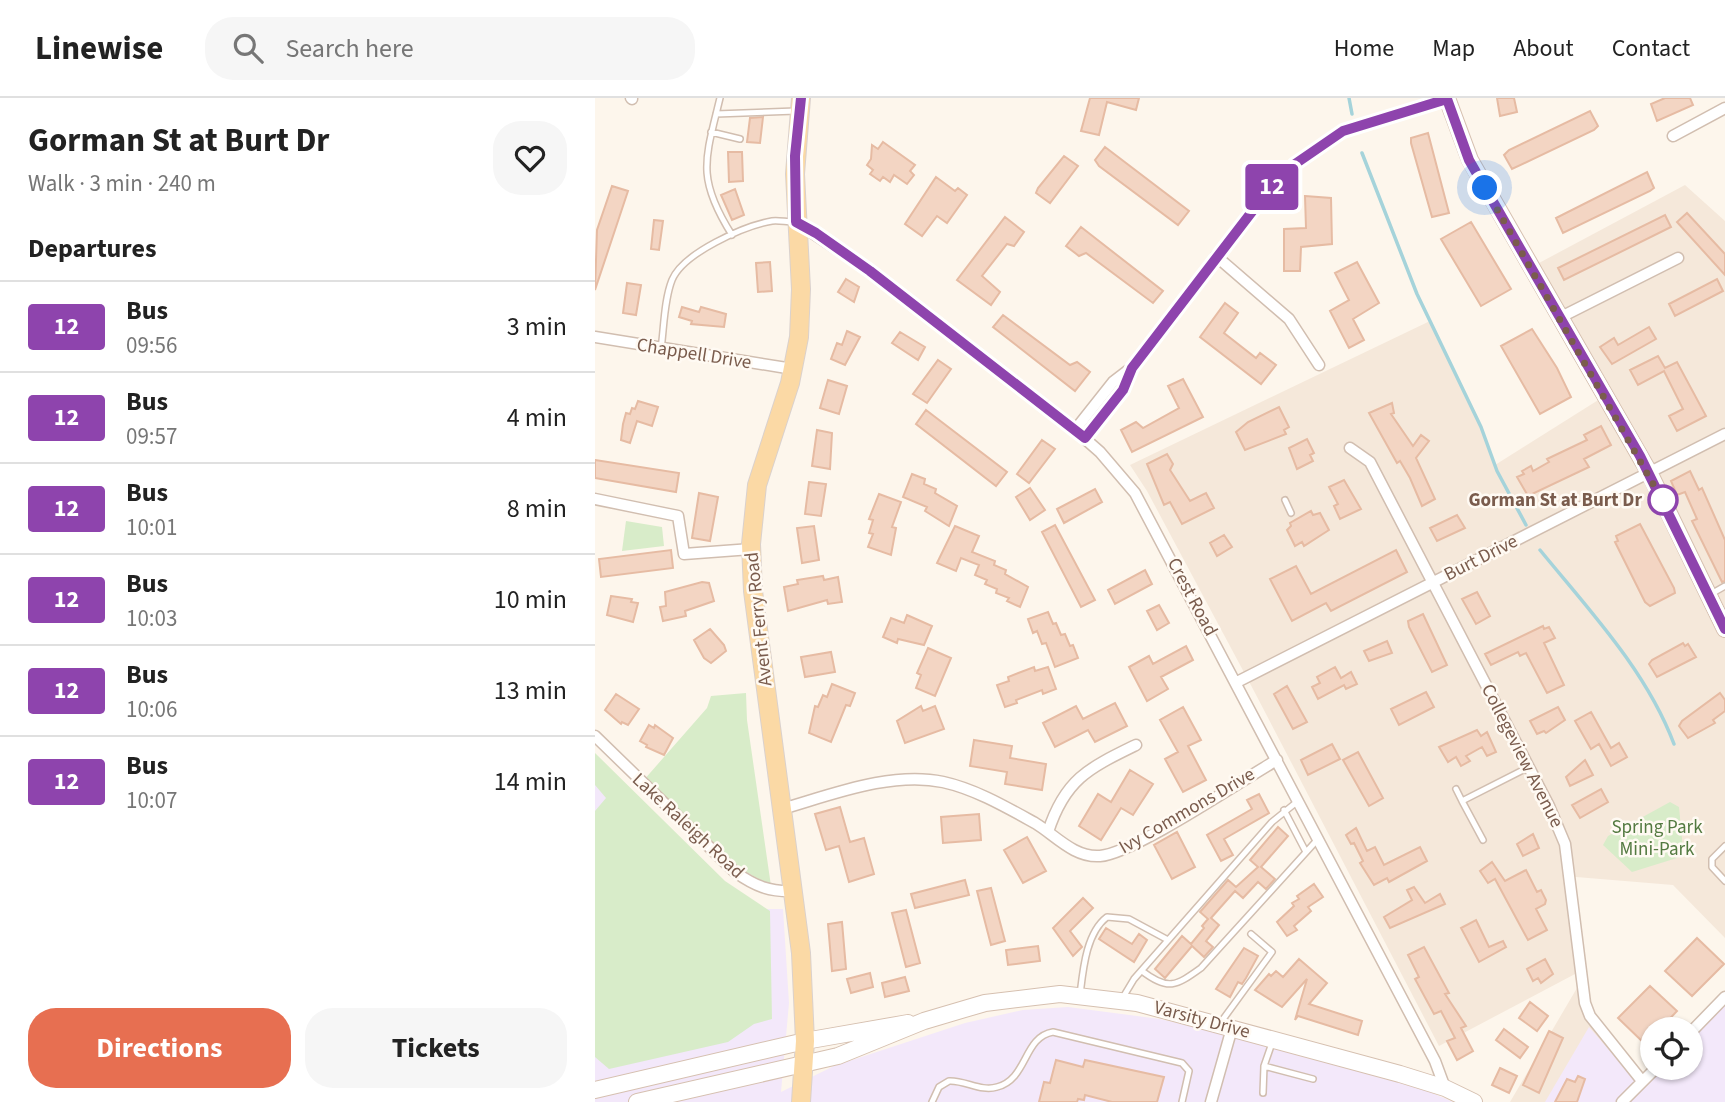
<!DOCTYPE html>
<html lang="en">
<head>
<meta charset="utf-8">
<style>
	:root { --surface:#fff; --page:#f6f6f6; --text:#222; --muted:#767676; --line:#e0e0e0; --accent:#e76f51 }
	body { margin:0; font-family:"Source Sans 3",sans-serif; background:var(--page); color:var(--text); height:100vh; display:flex; flex-direction:column; font-size:26px; white-space:nowrap }
	* { box-sizing:border-box; margin:0 }
	p { font-size:23px; color:var(--muted) }
	.icon { flex:none; width:38px; height:38px; fill:none; stroke:currentColor; stroke-width:2; stroke-linecap:round; stroke-linejoin:round }
	.map { position:relative; flex:1; overflow:hidden }
	.sheet { display:flex; flex-direction:column; background:var(--surface); width:595px }
	.sheet>* { flex:none }
	.badge { padding:0 14px; border-radius:5px; font-size:24px; line-height:46px }
	.controls { position:absolute; left:1045px; top:919px; display:grid; gap:14px }
	.controls a { display:grid; place-items:center; width:63px; height:63px; border-radius:50%; background:var(--surface); box-shadow:0 2px 5px #0004; font-size:35px }
	.you { position:absolute; width:35px; height:35px; margin:-18px; border:5px solid #fff; border-radius:50%; background:#1a73e8; box-shadow:0 0 0 10px #1a73e833 }
	.map>.badge { position:absolute; translate:-50% -50%; box-shadow:0 0 0 4px #fff }
	h2 { padding:0 28px; font-size:26px; line-height:63px }
	.round { display:grid; place-items:center; flex:none; width:74px; height:74px; border-radius:28px; background:var(--page) }
	.overview { display:flex; align-items:center; justify-content:space-between; height:119px; padding:0 28px }
	h1 { font-size:33px; font-weight:700; line-height:52px }
	.button { display:flex; gap:14px; margin-top:auto; padding:14px 28px }
	.button a { flex:1; height:80px; border-radius:28px; background:var(--accent); color:#fff; font-size:28px; font-weight:700; line-height:80px; text-align:center }
	.button a+a { background:var(--page); color:var(--text) }
	ul { padding:0; list-style:none }
	li { display:flex; align-items:center; gap:21px; height:91px; padding:0 28px; border-top:2px solid var(--line) }
	li div { flex:1 }
	li b { display:block; font-size:26px }
	li em { font-style:normal }
	li .badge { min-width:77px; font-weight:700; text-align:center }
	header { display:flex; align-items:center; gap:42px; box-sizing:border-box; height:98px; padding:0 35px; background:var(--surface); border-bottom:2px solid var(--line) }
	header strong { font-size:33px }
	nav { display:flex; gap:38px; margin-inline-start:auto; font-size:24px }
	.search { width:490px; height:63px; background:var(--page); display:flex; align-items:center; gap:18px; box-sizing:border-box; padding:0 24px; border-radius:28px; color:var(--muted); font-size:26px }
	main { display:flex; flex:1; min-height:0 }
	.map>svg:first-child { display:block }
	.residential { fill:#f5e8da }
	.education { fill:#f3e8fa }
	.green { fill:#d8ecc9 }
	.lines { fill:none; stroke-linecap:round; stroke-linejoin:round }
	.stream { stroke:#a5d3da; stroke-width:3.5 }
	.building { fill:#f3d5c3; stroke:#e6bba3; stroke-width:2 }
	.lane-casing { stroke:#d1beb0; stroke-width:8 }
	.street-casing { stroke:#d1beb0; stroke-width:13 }
	.secondary-casing { stroke:#d6c0b0; stroke-width:18 }
	.primary-casing { stroke:#dad1cd; stroke-width:20 }
	.lane { stroke:#fff; stroke-width:5 }
	.street { stroke:#fff; stroke-width:10 }
	.secondary { stroke:#fff; stroke-width:16 }
	.primary { stroke:#fbd9a5; stroke-width:18 }
	.line-casing { stroke:#fff; stroke-width:16 }
	.line { stroke:#8e44ad; stroke-width:10 }
	.walk { stroke:#7a5c4d; stroke-width:7; stroke-dasharray:0 12.6 }
	.stop-dot { fill:#fff; stroke:#8e44ad; stroke-width:3.5 }
	.labels { text-anchor:middle; dominant-baseline:central; stroke-width:5; stroke-linejoin:round; paint-order:stroke }
	.street-label { font-size:19px; fill:#7a5c4d; stroke:#fffaf3 }
	.stop-label { font-size:19px; font-weight:bold; fill:#7a5c4d; stroke:#fffaf3; text-anchor:end }
	.park-label { font-size:19px; fill:#537a41; stroke:#fffaf3 }
</style>
</head>
<body>
<header>
<strong>Linewise</strong>
<div class="search"><svg class="icon" aria-label="search" viewBox="0 0 24 24"><circle cx="10" cy="10" r="6"/><path d="M15 15l6 6"/></svg>Search here</div>
<nav><a>Home</a><a>Map</a><a>About</a><a>Contact</a></nav>
</header>
<main>
<section class="sheet">
<div class="overview"><div><h1>Gorman St at Burt Dr</h1><p>Walk · 3 min · 240 m</p></div><a class="round"><svg class="icon" aria-label="heart" viewBox="0 0 24 24"><path d="M12 20l-8-8c-3-5 5-10 8-4 3-6 11-1 8 4z"/></svg></a></div>
<h2>Departures</h2>
<ul>
<li><span class="badge" style="background:#8e44ad;color:#fff">12</span><div><b>Bus</b><p>09:56</p></div><em>3 min</em></li>
<li><span class="badge" style="background:#8e44ad;color:#fff">12</span><div><b>Bus</b><p>09:57</p></div><em>4 min</em></li>
<li><span class="badge" style="background:#8e44ad;color:#fff">12</span><div><b>Bus</b><p>10:01</p></div><em>8 min</em></li>
<li><span class="badge" style="background:#8e44ad;color:#fff">12</span><div><b>Bus</b><p>10:03</p></div><em>10 min</em></li>
<li><span class="badge" style="background:#8e44ad;color:#fff">12</span><div><b>Bus</b><p>10:06</p></div><em>13 min</em></li>
<li><span class="badge" style="background:#8e44ad;color:#fff">12</span><div><b>Bus</b><p>10:07</p></div><em>14 min</em></li>
</ul>
<div class="button"><a>Directions</a><a>Tickets</a></div>
</section>
<div class="map">
<svg width="1130" height="1004" viewBox="0 0 1130 1004">
	<rect width="100%" height="100%" fill="#fdf6ec"/>
	<path class="residential" d="M 1090,87 L 1130,123 L 1130,840 L 1078,787 L 969,778 L 990,918 L 1041,981 L 1018,1004 L 915,1004 L 982,890 L 980,876 L 844,948 L 659,593 L 552,393 L 535,367 L 835,223 L 886,329 L 900,367 L 1016,294 L 944,165 Z"/>
	<path class="education" d="M 0,665 L 149,811 L 188,811 L 194,905 L 186,994 L 239,968 L 370,925 L 428,912 L 473,909 L 565,921 L 700,953 L 835,994 L 858,1004 L 0,1004 Z
		M 1130,907 L 1130,1004 L 950,1004 L 994,929 L 1048,991 L 1069,970 L 1096,970 L 1096,942 Z"/>
	<path class="green" d="M 31,423 L 67,429 L 69,448 L 27,453 Z
		M 151,595 L 152,622 L 176,788 L 139,767 L 48,683 L 112,610 L 116,598 Z
		M 0,655 L 130,783 L 175,813 L 177,921 L 159,926 L 133,944 L 14,971 L 0,959 L 0,713 L 11,700 L 0,687 Z
		M 1075,704 L 1084,709 L 1088,751 L 1082,760 L 1037,774 L 1008,747 L 1013,738 Z"/>
	<g class="lines">
		<path class="stream" d="M 754,0 L 757,16
			M 767,55 L 822,196 L 886,329 L 902,373 L 931,427
			M 945,452 C 994,512 1051,572 1079,646"/>
	</g>
	<path class="building" d="M 495,0 L 544,0 L 541,12 L 512,4 L 504,37 L 486,33 Z
		M 902,0 L 919,0 L 922,14 L 905,18 Z
		M 1070,0 L 1095,0 L 1098,7 L 1062,23 L 1056,6 Z
		M 995,13 L 1003,28 L 999,32 L 917,71 L 909,57 L 914,52 Z
		M 168,19 L 165,45 L 152,44 L 155,20 Z
		M 833,35 L 854,115 L 837,119 L 816,45 L 816,40 Z
		M 288,44 L 320,67 L 315,73 L 319,77 L 312,86 L 299,77 L 295,84 L 288,79 L 285,83 L 275,76 L 278,72 L 272,67 L 276,61 L 277,47 L 283,51 Z
		M 510,49 L 594,113 L 583,127 L 504,68 L 500,62 Z
		M 133,54 L 147,54 L 148,83 L 134,84 Z
		M 469,58 L 483,68 L 455,105 L 441,95 L 443,90 Z
		M 1052,74 L 1059,90 L 1055,93 L 968,135 L 961,120 Z
		M 341,79 L 360,93 L 363,90 L 372,97 L 352,125 L 342,118 L 327,138 L 310,126 Z
		M 17,88 L 33,93 L 0,192 L 2,132 Z
		M 140,91 L 149,117 L 137,122 L 126,97 Z
		M 710,98 L 736,100 L 737,146 L 706,149 L 705,173 L 689,173 L 689,131 L 711,130 Z
		M 1092,115 L 1130,156 L 1130,177 L 1082,124 Z
		M 1070,117 L 1076,129 L 969,182 L 963,170 Z
		M 410,119 L 429,134 L 419,148 L 412,146 L 387,178 L 405,194 L 396,207 L 362,182 Z
		M 59,122 L 68,123 L 64,152 L 56,151 Z
		M 876,124 L 916,191 L 886,208 L 846,141 Z
		M 486,129 L 568,193 L 558,205 L 491,155 L 484,158 L 471,148 Z
		M 175,164 L 177,193 L 163,194 L 161,165 Z
		M 762,164 L 784,205 L 758,221 L 769,242 L 754,250 L 735,213 L 754,202 L 740,175 Z
		M 251,181 L 264,189 L 259,204 L 243,194 Z
		M 1122,181 L 1128,193 L 1080,218 L 1074,206 Z
		M 32,185 L 46,187 L 41,217 L 28,215 Z
		M 630,205 L 643,215 L 629,235 L 661,260 L 665,255 L 681,267 L 666,286 L 605,239 Z
		M 87,209 L 104,214 L 106,209 L 131,216 L 129,229 L 96,226 L 97,223 L 84,219 Z
		M 408,217 L 475,267 L 482,264 L 495,274 L 480,293 L 398,229 Z
		M 1054,229 L 1061,241 L 1017,266 L 1005,249 L 1019,240 L 1023,247 Z
		M 937,231 L 962,270 L 976,299 L 945,316 L 906,248 Z
		M 252,233 L 265,239 L 250,267 L 236,261 L 242,245 L 247,247 Z
		M 305,234 L 330,249 L 323,262 L 297,245 Z
		M 1063,258 L 1070,270 L 1082,264 L 1111,318 L 1082,333 L 1074,318 L 1088,311 L 1069,273 L 1043,287 L 1035,272 Z
		M 343,262 L 356,271 L 332,305 L 318,296 Z
		M 588,281 L 608,319 L 537,354 L 526,332 L 541,324 L 548,330 L 584,310 L 573,288 Z
		M 233,282 L 252,288 L 244,316 L 225,310 Z
		M 43,303 L 63,309 L 57,328 L 42,323 L 35,345 L 26,342 L 28,326 L 31,315 L 35,316 L 37,310 L 40,311 Z
		M 797,305 L 799,315 L 796,316 L 818,348 L 826,337 L 834,343 L 821,360 L 840,401 L 827,408 L 815,380 L 805,363 L 802,365 L 774,315 Z
		M 684,309 L 694,329 L 689,332 L 691,336 L 650,352 L 641,334 L 653,324 Z
		M 331,312 L 412,374 L 401,388 L 321,326 Z
		M 1006,328 L 1016,347 L 989,361 L 994,369 L 933,398 L 922,379 L 929,376 L 927,373 L 936,368 L 938,373 L 954,364 L 952,361 L 992,342 L 989,337 Z
		M 222,332 L 237,335 L 235,371 L 217,368 Z
		M 712,341 L 719,355 L 715,357 L 718,363 L 702,371 L 694,350 Z
		M 447,342 L 460,351 L 434,385 L 422,376 Z
		M 572,356 L 578,366 L 575,372 L 595,403 L 611,395 L 619,410 L 587,426 L 575,404 L 569,407 L 552,366 Z
		M 0,362 L 84,375 L 81,394 L 0,380 Z
		M 1095,373 L 1104,392 L 1107,390 L 1130,442 L 1130,483 L 1127,484 L 1097,423 L 1102,421 L 1090,394 L 1082,397 L 1076,383 Z
		M 317,376 L 330,381 L 329,386 L 341,391 L 340,395 L 362,408 L 354,428 L 330,413 L 332,409 L 308,399 Z
		M 749,382 L 766,411 L 745,421 L 739,408 L 743,406 L 734,389 Z
		M 214,384 L 231,386 L 226,418 L 210,416 Z
		M 435,390 L 450,412 L 435,422 L 421,399 Z
		M 500,391 L 507,404 L 469,425 L 462,411 Z
		M 104,395 L 123,399 L 115,443 L 97,440 Z
		M 284,396 L 306,404 L 297,429 L 301,430 L 296,457 L 273,449 L 278,436 L 274,435 L 278,422 L 274,421 Z
		M 716,413 L 718,417 L 725,415 L 734,432 L 709,448 L 707,444 L 700,448 L 692,432 L 696,428 L 695,425 Z
		M 862,417 L 870,430 L 842,443 L 835,430 Z
		M 1045,426 L 1079,490 L 1080,495 L 1055,508 L 1050,504 L 1020,444 L 1023,443 L 1021,438 Z
		M 460,427 L 500,502 L 486,509 L 447,434 Z
		M 219,428 L 224,462 L 207,465 L 202,430 Z
		M 360,428 L 384,438 L 377,454 L 400,463 L 399,467 L 411,472 L 410,476 L 433,489 L 425,509 L 412,503 L 414,500 L 401,495 L 402,491 L 390,486 L 392,482 L 380,477 L 384,467 L 366,460 L 361,473 L 342,465 Z
		M 629,437 L 637,449 L 622,458 L 615,445 Z
		M 76,452 L 78,470 L 6,479 L 4,461 Z
		M 801,452 L 812,474 L 736,513 L 731,505 L 697,523 L 675,481 L 701,468 L 716,496 Z
		M 550,472 L 557,486 L 520,506 L 513,492 Z
		M 228,478 L 229,482 L 243,479 L 247,504 L 233,506 L 232,502 L 193,513 L 189,489 L 203,486 L 202,482 Z
		M 107,484 L 114,485 L 119,503 L 90,513 L 91,518 L 68,523 L 65,509 L 71,508 L 70,494 Z
		M 882,494 L 895,518 L 881,526 L 867,501 Z
		M 16,498 L 37,501 L 36,504 L 43,505 L 38,524 L 12,517 Z
		M 564,507 L 574,525 L 562,532 L 552,513 Z
		M 453,514 L 458,526 L 461,525 L 466,537 L 470,536 L 475,548 L 478,547 L 483,560 L 460,569 L 451,545 L 447,546 L 442,533 L 438,535 L 433,521 Z
		M 828,516 L 852,567 L 837,574 L 814,529 L 813,523 Z
		M 312,517 L 337,528 L 329,547 L 303,541 L 302,545 L 288,539 L 296,520 L 309,525 Z
		M 948,528 L 949,531 L 954,529 L 960,540 L 949,545 L 969,587 L 952,595 L 931,555 L 925,558 L 923,554 L 896,567 L 890,556 Z
		M 115,531 L 129,547 L 131,553 L 116,565 L 109,560 L 99,542 Z
		M 792,543 L 797,555 L 774,563 L 769,553 Z
		M 1088,545 L 1090,548 L 1093,546 L 1101,559 L 1062,579 L 1054,566 L 1057,562 Z
		M 591,548 L 598,562 L 566,579 L 573,591 L 552,603 L 534,569 L 554,558 L 558,566 Z
		M 333,550 L 356,560 L 340,598 L 321,590 L 326,577 L 322,575 Z
		M 236,554 L 240,574 L 210,579 L 206,559 Z
		M 439,569 L 440,573 L 453,569 L 461,591 L 448,596 L 447,592 L 421,602 L 422,605 L 410,609 L 402,587 L 414,583 L 413,579 Z
		M 740,569 L 746,580 L 756,574 L 762,586 L 751,591 L 749,587 L 723,601 L 717,589 L 725,585 L 722,579 Z
		M 237,586 L 260,595 L 255,608 L 251,607 L 236,644 L 214,635 L 220,608 L 223,609 L 228,597 L 232,599 Z
		M 692,588 L 712,624 L 698,631 L 679,596 Z
		M 831,594 L 839,609 L 804,627 L 796,611 Z
		M 1125,595 L 1130,602 L 1130,613 L 1118,622 L 1120,625 L 1093,640 L 1084,628 L 1087,623 Z
		M 21,596 L 44,611 L 33,627 L 27,624 L 26,626 L 10,612 Z
		M 520,605 L 532,628 L 500,644 L 493,632 L 460,649 L 448,625 L 481,608 L 488,621 Z
		M 326,608 L 328,613 L 340,608 L 349,631 L 310,645 L 302,623 Z
		M 588,609 L 606,642 L 593,648 L 611,682 L 588,694 L 570,661 L 583,654 L 565,622 Z
		M 963,609 L 970,622 L 951,635 L 949,633 L 942,636 L 935,623 Z
		M 996,614 L 1016,650 L 1024,645 L 1032,659 L 1016,668 L 1004,646 L 996,651 L 980,623 Z
		M 54,627 L 59,630 L 60,627 L 78,640 L 69,657 L 51,649 L 52,647 L 45,643 Z
		M 882,632 L 886,638 L 892,634 L 901,654 L 892,658 L 887,649 L 871,658 L 875,663 L 866,668 L 861,659 L 853,664 L 844,649 Z
		M 379,642 L 417,648 L 415,660 L 451,666 L 447,692 L 410,686 L 412,674 L 375,668 Z
		M 737,646 L 745,661 L 713,677 L 706,662 Z
		M 763,654 L 788,700 L 774,708 L 748,662 Z
		M 990,662 L 998,677 L 975,688 L 971,679 Z
		M 535,672 L 558,686 L 538,717 L 526,710 L 506,742 L 484,728 L 503,696 L 516,704 Z
		M 1006,691 L 1013,704 L 985,720 L 977,707 Z
		M 664,696 L 674,715 L 629,741 L 638,757 L 626,763 L 612,737 L 657,711 L 652,702 Z
		M 245,709 L 255,744 L 269,740 L 279,776 L 254,784 L 244,748 L 231,752 L 220,716 Z
		M 384,716 L 386,742 L 348,745 L 346,719 Z
		M 683,729 L 693,738 L 666,769 L 680,781 L 671,791 L 663,784 L 648,800 L 640,793 L 616,820 L 624,827 L 611,843 L 618,849 L 609,859 L 597,848 L 570,880 L 560,871 L 587,838 L 596,846 L 609,830 L 607,828 L 613,821 L 605,814 L 633,782 L 641,789 L 663,769 L 655,762 Z
		M 761,730 L 772,753 L 780,749 L 789,767 L 825,749 L 832,763 L 794,784 L 792,780 L 779,787 L 765,765 L 768,763 L 759,745 L 756,746 L 751,737 Z
		M 582,734 L 600,769 L 577,781 L 559,747 Z
		M 938,736 L 944,750 L 928,758 L 922,746 Z
		M 432,739 L 451,773 L 428,785 L 409,752 Z
		M 897,764 L 910,783 L 931,772 L 942,794 L 946,792 L 951,802 L 950,806 L 941,811 L 952,832 L 933,842 L 900,781 L 893,785 L 885,773 Z
		M 370,782 L 374,797 L 320,810 L 316,796 Z
		M 719,786 L 728,799 L 713,809 L 716,813 L 699,828 L 702,832 L 692,838 L 682,824 L 699,808 L 697,805 L 704,801 L 702,798 Z
		M 819,789 L 830,805 L 845,796 L 850,806 L 795,830 L 789,819 L 817,802 L 812,792 Z
		M 396,790 L 410,843 L 396,847 L 382,793 Z
		M 488,800 L 498,810 L 475,833 L 487,849 L 478,858 L 458,830 Z
		M 311,812 L 325,865 L 311,869 L 297,815 Z
		M 881,822 L 894,849 L 908,843 L 911,849 L 884,864 L 866,830 Z
		M 247,824 L 251,871 L 237,873 L 233,826 Z
		M 511,830 L 537,846 L 544,836 L 552,842 L 539,864 L 504,841 Z
		M 1102,840 L 1129,866 L 1097,898 L 1070,873 Z
		M 443,848 L 445,863 L 413,867 L 411,852 Z
		M 829,849 L 854,895 L 850,896 L 871,928 L 866,930 L 878,953 L 862,962 L 852,943 L 860,940 L 846,913 L 839,916 L 820,881 L 824,879 L 813,857 Z
		M 649,850 L 663,858 L 651,880 L 647,886 L 643,884 L 635,899 L 621,891 Z
		M 704,861 L 732,885 L 714,906 L 767,923 L 763,937 L 703,918 L 700,922 L 712,881 L 687,909 L 660,892 L 674,876 L 676,878 L 681,873 L 688,879 Z
		M 950,861 L 958,876 L 946,885 L 943,880 L 938,883 L 932,871 Z
		M 275,875 L 278,889 L 256,895 L 252,881 Z
		M 310,879 L 314,893 L 290,899 L 287,885 Z
		M 1055,888 L 1082,913 L 1065,931 L 1057,931 L 1057,939 L 1050,946 L 1023,920 Z
		M 935,904 L 953,918 L 942,933 L 924,920 Z
		M 909,931 L 933,949 L 925,960 L 901,942 Z
		M 954,933 L 968,940 L 944,995 L 928,987 Z
		M 461,962 L 488,969 L 490,962 L 569,979 L 562,1004 L 517,1004 L 490,997 L 489,1002 L 483,1001 L 482,1004 L 444,1004 L 449,984 L 455,985 Z
		M 905,970 L 922,978 L 914,995 L 897,987 Z
		M 983,978 L 990,981 L 982,1004 L 960,1004 L 972,981 L 980,984 Z"/>
	<g class="lines">
		<defs>
			<path id="lane" d="M 125,0 C 110,62 101,80 137,137
				M 121,16 L 201,13
				M 116,34 L 145,41
				M 66,251 C 69,230 69,202 77,182 C 88,155 149,128 177,123 C 183,122 191,124 198,124
				M 690,402 L 696,415
				M 1116,496 L 1130,488
				M 861,691 L 867,703
				M 689,712 L 711,754
				M 888,742 L 867,703 L 934,669
				M 1130,748 L 1117,761 L 1117,769 L 1130,783
				M 547,873 C 573,893 581,888 606,870 L 723,741
				M 485,897 C 488,872 491,835 512,819 L 534,821 L 573,842
				M 527,901 L 539,881 L 677,724 L 703,703
				M 626,924 L 677,854 L 656,836
				M 669,968 L 718,981
				M 668,995 L 669,968 L 677,945
				M 337,1004 L 344,989 L 354,983 C 370,982 386,994 402,989 C 433,981 428,939 458,934 L 587,965 L 594,973 L 587,1004"/>
			<path id="street" d="M 36,0 L 37,1
				M 1078,38 L 1130,10
				M 201,124 L 275,173 L 480,332 L 505,354 L 540,395 L 840,963 L 850,990
				M 621,158 L 694,221 L 724,267
				M 966,219 L 1083,160
				M 0,239 L 198,271
				M 480,332 L 518,284 L 535,271
				M 490,340 L 528,292 L 537,270 L 658,111 L 700,66 L 748,33 L 852,1
				M 755,350 L 775,364 L 954,708 L 970,746 L 990,905 L 995,918 L 1047,983
				M 0,401 L 83,418 L 89,456 L 156,451
				M 642,584 L 1130,336
				M 0,638 L 140,774 C 160,788 174,794 199,793
				M 187,711 C 236,697 296,673 348,684 C 380,691 411,709 440,725 C 460,737 479,760 505,758 C 538,756 647,682 682,662
				M 453,734 C 470,681 494,670 541,647
				M 1096,934 L 1130,899
				M 616,1004 L 637,930
				M 1027,1004 L 1061,970"/>
			<path id="secondary" d="M 852,0 L 875,62 L 1054,374 L 1130,531
				M 0,992 L 210,943 L 313,925
				M 42,1004 L 243,958 L 329,923 L 390,905 L 465,896 L 542,905 L 805,976 L 850,990 L 879,1004"/>
			<path id="primary" d="M 206,0 L 200,76 L 206,191 L 204,239 L 195,285 L 162,387 L 156,446 L 158,493 L 206,855 L 210,943 L 206,1004"/>
		</defs>
		<use href="#lane" class="lane-casing"/>
		<use href="#street" class="street-casing"/>
		<use href="#secondary" class="secondary-casing"/>
		<use href="#primary" class="primary-casing"/>
		<use href="#lane" class="lane"/>
		<use href="#street" class="street"/>
		<use href="#secondary" class="secondary"/>
		<use href="#primary" class="primary"/>
	</g>
	<g class="lines">
		<defs>
			<path id="line" d="M 206,0 L 200,58 L 201,124 L 221,135 L 275,173 L 490,340 L 528,292 L 537,270 L 659,111 L 700,66 L 748,33 L 852,1 L 874,62 L 1045,358 L 1130,531"/>
		</defs>
		<use href="#line" class="line-casing"/>
		<use href="#line" class="line"/>
		<path class="walk" d="M 890,90 L 1070,407 L 1068,402"/>
	</g>
	<circle class="stop-dot" cx="1068" cy="402" r="14"/>
	<g class="labels">
		<g class="street-label">
			<text transform="translate(99 256) rotate(9)">Chappell Drive</text>
			<text transform="translate(886 460) rotate(-27)">Burt Drive</text>
			<text transform="translate(597 499) rotate(62)">Crest Road</text>
			<text transform="translate(164 521) rotate(-96)">Avent Ferry Road</text>
			<text transform="translate(927 658) rotate(63)">Collegeview Avenue</text>
			<text transform="translate(592 713) rotate(-30)">Ivy Commons Drive</text>
			<text transform="translate(93 728) rotate(43)">Lake Raleigh Road</text>
			<text transform="translate(607 922) rotate(15)">Varsity Drive</text>
		</g>
		<g class="stop-label">
			<text x="1047" y="402">Gorman St at Burt Dr</text>
		</g>
		<g class="park-label">
			<text x="1062" y="729">Spring Park<tspan x="1062" dy="22">Mini-Park</tspan></text>
		</g>
	</g>
</svg>
<div class="controls">
<a><svg class="icon" aria-label="locate" viewBox="0 0 24 24"><circle cx="12" cy="12" r="6"/><path d="M12 2v4M12 18v4M2 12h4M18 12h4"/></svg></a>
</div>
<div class="you" style="left:890px;top:90px"></div>
<b class="badge" style="left:677px;top:89px;background:#8e44ad;color:#fff">12</b>
</div>
</main>
</body>
</html>
